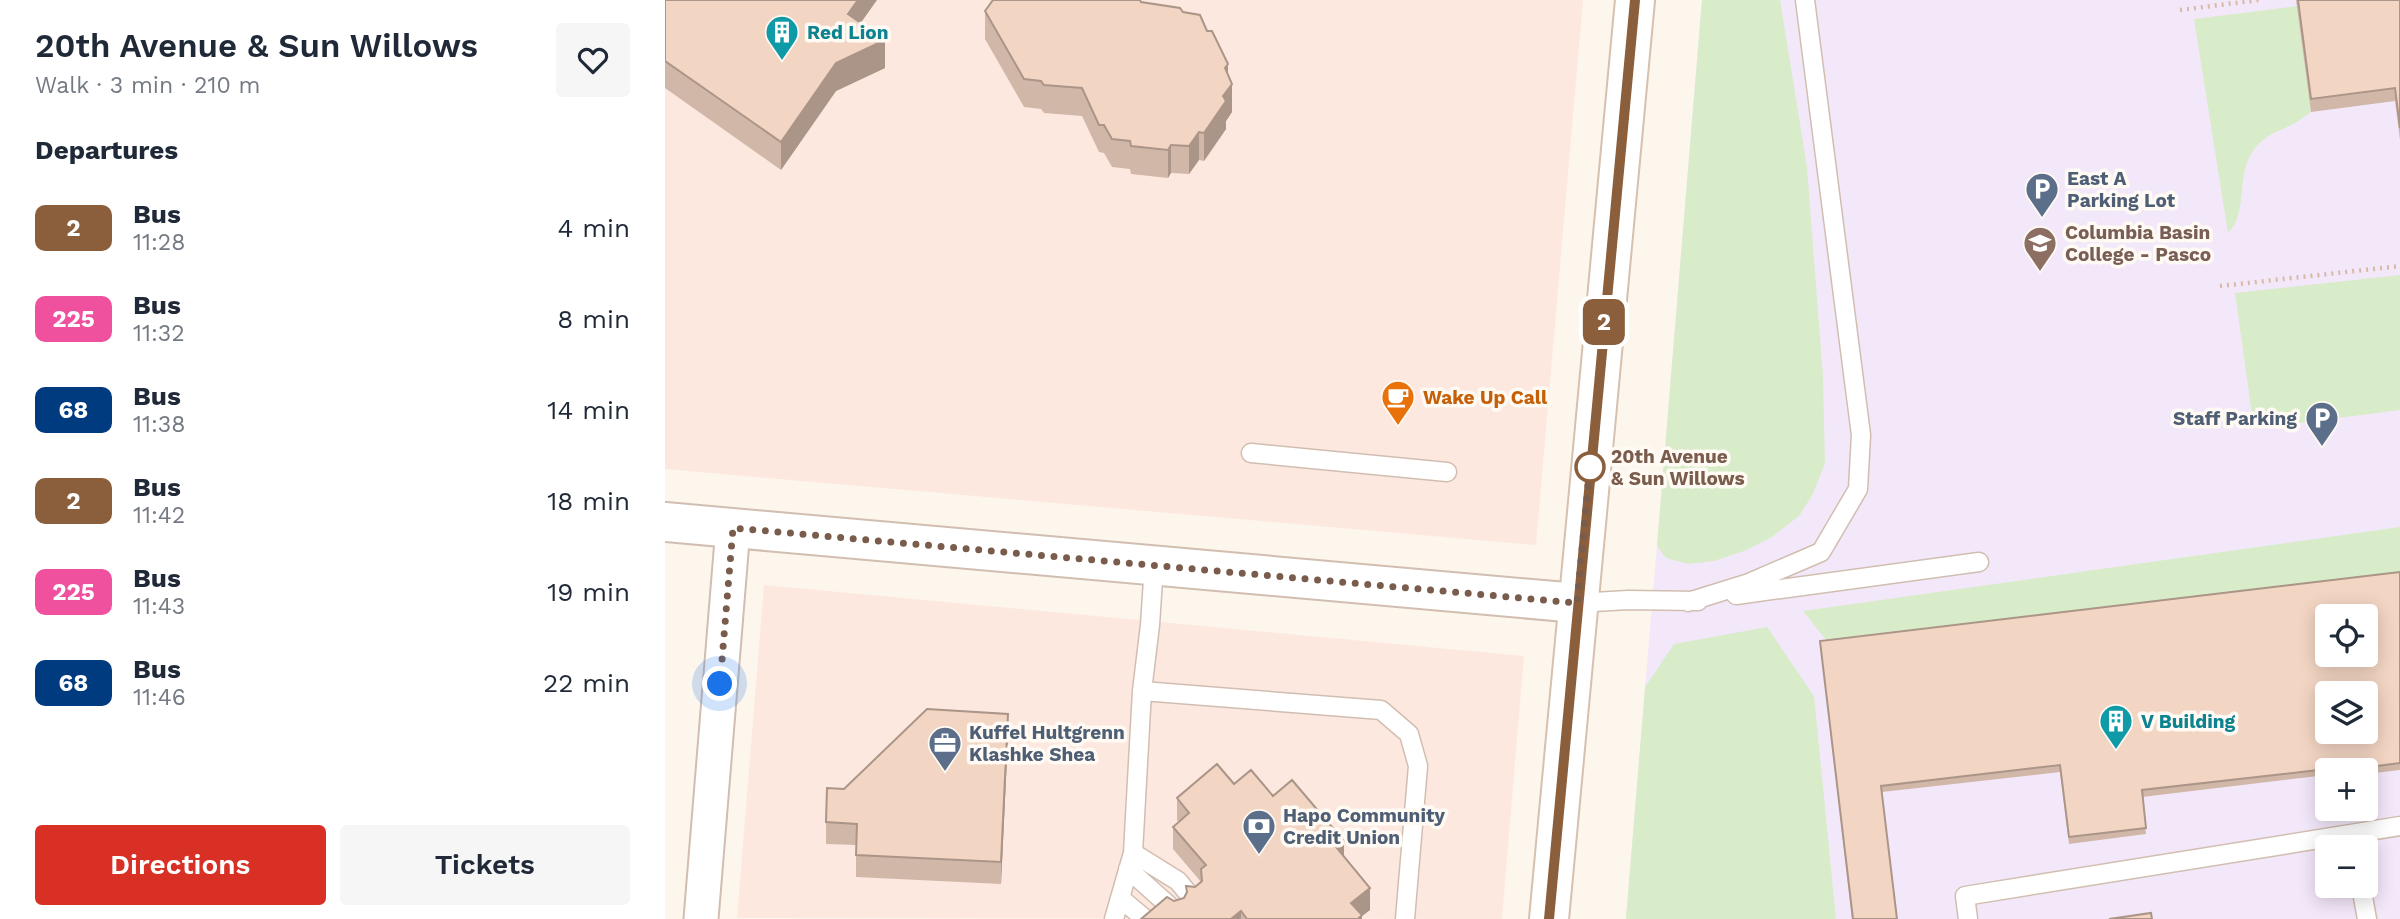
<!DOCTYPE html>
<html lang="en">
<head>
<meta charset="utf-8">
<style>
	:root { --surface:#fff; --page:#f6f6f7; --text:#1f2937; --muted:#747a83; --accent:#d93025 }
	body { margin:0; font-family:"Work Sans",sans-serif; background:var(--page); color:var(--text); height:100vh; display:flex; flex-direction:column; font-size:26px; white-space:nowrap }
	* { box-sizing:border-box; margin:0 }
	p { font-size:23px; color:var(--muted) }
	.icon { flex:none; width:38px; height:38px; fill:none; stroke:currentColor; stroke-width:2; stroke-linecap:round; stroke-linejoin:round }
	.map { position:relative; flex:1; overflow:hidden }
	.side { display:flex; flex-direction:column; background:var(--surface); width:665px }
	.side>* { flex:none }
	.badge { padding:0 14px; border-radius:10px; font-size:24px; line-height:46px }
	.tools { position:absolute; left:1650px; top:604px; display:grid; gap:14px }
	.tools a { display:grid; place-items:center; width:63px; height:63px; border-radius:7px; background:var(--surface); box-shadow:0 4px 18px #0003; font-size:35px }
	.you { position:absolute; width:35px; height:35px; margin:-18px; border:5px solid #fff; border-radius:50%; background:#1a73e8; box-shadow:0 0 0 10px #1a73e833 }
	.map>.badge { position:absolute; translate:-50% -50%; box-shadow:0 0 0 4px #fff }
	h2 { padding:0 35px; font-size:26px; line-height:63px }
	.round { display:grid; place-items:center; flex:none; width:74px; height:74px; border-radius:7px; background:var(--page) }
	.head { display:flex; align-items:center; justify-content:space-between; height:119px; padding:0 35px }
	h1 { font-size:33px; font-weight:600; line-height:52px }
	.action { display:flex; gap:14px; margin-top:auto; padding:14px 35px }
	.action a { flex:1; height:80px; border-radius:7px; background:var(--accent); color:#fff; font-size:28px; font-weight:600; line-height:80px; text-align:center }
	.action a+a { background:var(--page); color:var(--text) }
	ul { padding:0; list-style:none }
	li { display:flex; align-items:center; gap:21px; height:91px; padding:0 35px }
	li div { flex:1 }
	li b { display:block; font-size:26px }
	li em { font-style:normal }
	li .badge { min-width:77px; font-weight:700; text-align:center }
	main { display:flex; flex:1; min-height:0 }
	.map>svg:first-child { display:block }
	.commercial { fill:#fde8e0 }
	.education { fill:#f3e8fa; fill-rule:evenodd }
	.green { fill:#d8ecc9 }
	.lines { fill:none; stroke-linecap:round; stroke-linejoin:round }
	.service-casing { stroke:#d1beb0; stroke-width:21 }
	.minor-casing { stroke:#d1beb0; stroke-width:37 }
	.tertiary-casing { stroke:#d1beb0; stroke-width:42 }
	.secondary-casing { stroke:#d6c0b0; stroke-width:42 }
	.path { stroke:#d9b8a5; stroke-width:4.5; stroke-dasharray:2 5; stroke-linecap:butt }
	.service { stroke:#fff; stroke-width:18 }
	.minor { stroke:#fff; stroke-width:33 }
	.tertiary { stroke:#fff; stroke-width:38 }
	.secondary { stroke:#fff; stroke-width:38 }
	.wall { fill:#d1b7a8 }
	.shaded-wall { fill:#aa9588 }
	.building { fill:#f3d5c3; stroke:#aa9588; stroke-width:2; fill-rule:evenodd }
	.line-casing { stroke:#fff; stroke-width:16 }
	.line { stroke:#8b5e3c; stroke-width:10 }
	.walk { stroke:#7a5c4d; stroke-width:7; stroke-dasharray:0 12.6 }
	.stop-dot { fill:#fff; stroke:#8b5e3c; stroke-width:3.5 }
	.labels { text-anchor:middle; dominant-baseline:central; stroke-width:7; stroke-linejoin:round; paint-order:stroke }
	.culture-label { font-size:19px; font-weight:bold; fill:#0d838f; stroke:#fffaf3; text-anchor:start }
	.service-label { font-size:19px; font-weight:bold; fill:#4e5e75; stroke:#fffaf3; text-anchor:start }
	.education-label { font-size:19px; font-weight:bold; fill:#785e54; stroke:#fffaf3; text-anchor:start }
	.food-label { font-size:19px; font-weight:bold; fill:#c56008; stroke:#fffaf3; text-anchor:start }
	.stop-label { font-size:19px; font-weight:bold; fill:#7a5c4d; stroke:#fffaf3; text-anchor:start }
</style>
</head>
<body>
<main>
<section class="side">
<div class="head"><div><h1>20th Avenue &amp; Sun Willows</h1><p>Walk · 3 min · 210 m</p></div><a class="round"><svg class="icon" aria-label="heart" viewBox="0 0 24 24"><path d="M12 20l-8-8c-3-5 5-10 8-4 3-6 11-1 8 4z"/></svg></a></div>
<h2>Departures</h2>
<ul>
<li><span class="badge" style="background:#8b5e3c;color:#fff">2</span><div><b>Bus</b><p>11:28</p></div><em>4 min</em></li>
<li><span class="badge" style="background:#ef519e;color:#fff">225</span><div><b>Bus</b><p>11:32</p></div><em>8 min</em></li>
<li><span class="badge" style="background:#003b80;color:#fff">68</span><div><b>Bus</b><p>11:38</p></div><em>14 min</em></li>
<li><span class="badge" style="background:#8b5e3c;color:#fff">2</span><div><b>Bus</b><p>11:42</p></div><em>18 min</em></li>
<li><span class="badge" style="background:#ef519e;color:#fff">225</span><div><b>Bus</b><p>11:43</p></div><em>19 min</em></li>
<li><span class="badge" style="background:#003b80;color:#fff">68</span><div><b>Bus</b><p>11:46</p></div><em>22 min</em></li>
</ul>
<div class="action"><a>Directions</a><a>Tickets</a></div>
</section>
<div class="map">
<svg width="1735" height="919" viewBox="0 0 1735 919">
	<rect width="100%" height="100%" fill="#fdf6ec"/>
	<path class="commercial" d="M 0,0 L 918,0 L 871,545 L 0,469 Z
		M 99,585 L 859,656 L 837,919 L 72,918 Z"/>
	<path class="education" d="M 1037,0 L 1735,0 L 1735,919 L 961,919 ZM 1662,616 L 1701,616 L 1701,654 L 1662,654 ZM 1662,693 L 1701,693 L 1701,732 L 1662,732 ZM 1662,770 L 1701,770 L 1701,808 L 1662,808 ZM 1662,847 L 1701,847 L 1701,886 L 1662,886 Z"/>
	<path class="green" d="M 1037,0 L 1115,0 L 1142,167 L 1158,377 L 1160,463 L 1148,494 L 1134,516 L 1107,537 L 1079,551 L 1049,561 L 1023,564 L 1001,558 L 992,546 Z
		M 1632,6 L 1646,112 C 1640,116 1634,121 1628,124 C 1613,132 1603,133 1591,147 C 1569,171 1585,212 1563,233 L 1529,19 Z
		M 1735,275 L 1735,410 L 1589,429 L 1570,293 Z
		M 1735,527 L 1735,576 L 1166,646 L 1138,611 Z
		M 1102,627 L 1149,696 L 1171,919 L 961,919 L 980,687 L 1009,644 Z"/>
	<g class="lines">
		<defs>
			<path id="service" d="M 586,453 L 782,472
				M 1071,595 L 1314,562
				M 1023,602 L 1084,583 L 1156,552 L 1193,489 L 1196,435 L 1140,0
				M 912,603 L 963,600 L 1033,601
				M 477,691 L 716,710 L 744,734 L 753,766 L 740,919
				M 468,853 L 513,881 L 527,898
				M 463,869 L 511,912
				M 1696,886 L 1702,919
				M 455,898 L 480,919
				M 449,919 L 468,853 L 477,691 L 485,625 L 489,565
				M 1303,919 L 1300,896 L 1735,826"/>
			<path id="minor" d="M 36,919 L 68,528"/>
			<path id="tertiary" d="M 0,522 L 912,603"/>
			<path id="secondary" d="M 884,919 L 970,0"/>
		</defs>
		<use href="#service" class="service-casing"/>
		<use href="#minor" class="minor-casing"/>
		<use href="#tertiary" class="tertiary-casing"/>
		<use href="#secondary" class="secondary-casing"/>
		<path class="path" d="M 1515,10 L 1594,0
			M 1555,286 L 1735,266"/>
		<use href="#service" class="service"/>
		<use href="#minor" class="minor"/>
		<use href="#tertiary" class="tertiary"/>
		<use href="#secondary" class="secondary"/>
	</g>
	<path class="wall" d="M 0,0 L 196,23 L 220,68 L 171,91 L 116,170 L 0,88 Z
		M 1631,0 L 1735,0 L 1735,140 L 1730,101 L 1646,112 Z
		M 476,2 L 518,12 L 542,31 L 563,74 L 567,112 L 561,121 L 561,129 L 539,161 L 534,160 L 524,174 L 506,173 L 503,178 L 466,174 L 465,169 L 447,167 L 439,153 L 434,152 L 417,116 L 379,113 L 376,109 L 359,107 L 320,39 L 320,11 Z
		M 1735,572 L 1735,770 L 1701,774 L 1701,770 L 1662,770 L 1695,808 L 1695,816 L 1658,820 L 1653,776 L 1477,797 L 1481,834 L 1404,844 L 1395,772 L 1217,792 L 1232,919 L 1187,919 L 1155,641 Z
		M 343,736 L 336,884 L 191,877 L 191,845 L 161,844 L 161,822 L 179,789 Z
		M 569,784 L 608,796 L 679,856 L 705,910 L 697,916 L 697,919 L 476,919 L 509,901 L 519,898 L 521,893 L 521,886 L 530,887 L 536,882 L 508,849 L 508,827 L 514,822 L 512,820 L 512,798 Z"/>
	<path class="shaded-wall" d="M 193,0 L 212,0 L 183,41 L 183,14 Z
		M 220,40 L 220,68 L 171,91 L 116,170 L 116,142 L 171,63 Z
		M 563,64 L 563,91 L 567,84 L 567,112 L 561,121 L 561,129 L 539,161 L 539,133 L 560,68 Z
		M 534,132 L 534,160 L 524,174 L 524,146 Z
		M 506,145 L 506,173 L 503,178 L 503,150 Z
		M 343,714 L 343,736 L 336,884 L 336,862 Z
		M 679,841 L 679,863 L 671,847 Z
		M 705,888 L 705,910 L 697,916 L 697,919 L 686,919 L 686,903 Z
		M 576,911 L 576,919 L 566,919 Z"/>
	<path class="building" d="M 0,0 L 193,0 L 183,14 L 220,40 L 171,63 L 116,142 L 0,61 Z
		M 328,0 L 475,0 L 476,2 L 515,8 L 518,12 L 535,15 L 542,31 L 547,31 L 563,64 L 560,68 L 567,84 L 558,96 L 561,101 L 539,133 L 534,132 L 524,146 L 506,145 L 503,150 L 466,146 L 465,141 L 447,139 L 439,125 L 434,125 L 417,88 L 379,85 L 376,81 L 359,79 L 320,11 Z
		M 1633,0 L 1735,0 L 1735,128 L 1730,88 L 1646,99 Z
		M 1735,572 L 1735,763 L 1690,769 L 1690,770 L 1662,770 L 1662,808 L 1695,808 L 1695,810 L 1658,814 L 1653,770 L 1477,790 L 1481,828 L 1404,837 L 1395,765 L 1216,786 L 1232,919 L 1188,919 L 1155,641 ZM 1662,616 L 1701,616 L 1701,654 L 1662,654 ZM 1662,693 L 1701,693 L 1701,732 L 1662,732 Z
		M 262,709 L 343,714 L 336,862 L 191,855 L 192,824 L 161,822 L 162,788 L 179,789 Z
		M 552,764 L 569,784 L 586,770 L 608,796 L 627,780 L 679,841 L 671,847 L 705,888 L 686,903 L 697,915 L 693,919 L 582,919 L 576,911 L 566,919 L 476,919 L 502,897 L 509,901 L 519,898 L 522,892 L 521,886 L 530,887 L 537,881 L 536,869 L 541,865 L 508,827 L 524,813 L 512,798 Z
		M 1486,913 L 1487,919 L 1444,919 Z"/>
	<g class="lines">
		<defs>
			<path id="line" d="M 884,919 L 970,0"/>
		</defs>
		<use href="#line" class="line-casing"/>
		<use href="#line" class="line"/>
		<path class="walk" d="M 55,684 L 68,528 L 912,603 L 925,464 L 925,467"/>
	</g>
	<defs>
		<symbol id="building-pin" viewBox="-11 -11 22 30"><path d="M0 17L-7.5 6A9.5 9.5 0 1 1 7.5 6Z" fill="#0f9aa8" stroke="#fffaf3"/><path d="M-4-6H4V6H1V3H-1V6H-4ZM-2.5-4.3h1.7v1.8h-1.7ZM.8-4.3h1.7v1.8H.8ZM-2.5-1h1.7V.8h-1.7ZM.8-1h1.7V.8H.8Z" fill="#fff"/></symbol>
		<symbol id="parking-pin" viewBox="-11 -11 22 30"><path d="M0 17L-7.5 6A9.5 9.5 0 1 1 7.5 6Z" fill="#5c6f8a" stroke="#fffaf3"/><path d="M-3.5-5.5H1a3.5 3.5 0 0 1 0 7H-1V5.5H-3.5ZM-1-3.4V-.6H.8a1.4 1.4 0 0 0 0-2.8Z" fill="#fff"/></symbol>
		<symbol id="university-pin" viewBox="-11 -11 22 30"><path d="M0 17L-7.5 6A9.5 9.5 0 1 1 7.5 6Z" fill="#8d6e63" stroke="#fffaf3"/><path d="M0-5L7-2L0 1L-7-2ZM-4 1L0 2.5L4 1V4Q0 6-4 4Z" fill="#fff"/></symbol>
		<symbol id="cafe-pin" viewBox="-11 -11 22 30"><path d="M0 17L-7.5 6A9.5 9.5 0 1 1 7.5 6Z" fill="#e8710a" stroke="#fffaf3"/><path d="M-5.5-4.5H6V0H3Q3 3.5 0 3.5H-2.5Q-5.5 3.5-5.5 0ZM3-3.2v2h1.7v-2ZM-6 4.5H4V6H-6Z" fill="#fff"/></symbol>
		<symbol id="office-pin" viewBox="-11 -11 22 30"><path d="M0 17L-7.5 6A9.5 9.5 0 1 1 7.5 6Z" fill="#5c6f8a" stroke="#fffaf3"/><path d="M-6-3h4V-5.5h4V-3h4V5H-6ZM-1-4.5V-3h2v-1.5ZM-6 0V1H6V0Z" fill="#fff"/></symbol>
		<symbol id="bank-pin" viewBox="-11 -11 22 30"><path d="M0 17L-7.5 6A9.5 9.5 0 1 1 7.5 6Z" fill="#5c6f8a" stroke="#fffaf3"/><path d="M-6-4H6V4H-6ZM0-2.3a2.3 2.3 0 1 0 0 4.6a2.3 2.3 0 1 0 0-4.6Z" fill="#fff"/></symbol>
	</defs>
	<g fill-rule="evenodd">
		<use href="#building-pin" x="98" y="13" width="38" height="52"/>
		<use href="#parking-pin" x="1358" y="170" width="38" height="52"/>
		<use href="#university-pin" x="1356" y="224" width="38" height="52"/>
		<use href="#cafe-pin" x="714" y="378" width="38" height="52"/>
		<use href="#parking-pin" x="1638" y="399" width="38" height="52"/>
		<use href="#building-pin" x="1432" y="702" width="38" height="52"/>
		<use href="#office-pin" x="261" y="724" width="38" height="52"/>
		<use href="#bank-pin" x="575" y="807" width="38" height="52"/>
	</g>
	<circle class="stop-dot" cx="925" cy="467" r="14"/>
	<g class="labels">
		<g class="culture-label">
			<text x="142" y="32">Red Lion</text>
			<text x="1476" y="721">V Building</text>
		</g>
		<g class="service-label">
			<text x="1402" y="178">East A<tspan x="1402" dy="22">Parking Lot</tspan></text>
			<text x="1632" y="418" text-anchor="end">Staff Parking</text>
			<text x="304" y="732">Kuffel Hultgrenn<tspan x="304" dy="22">Klashke Shea</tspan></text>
			<text x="618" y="815">Hapo Community<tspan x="618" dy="22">Credit Union</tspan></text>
		</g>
		<g class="education-label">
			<text x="1400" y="232">Columbia Basin<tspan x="1400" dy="22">College - Pasco</tspan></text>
		</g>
		<g class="food-label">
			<text x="758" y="397">Wake Up Call</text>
		</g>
		<g class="stop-label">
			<text x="946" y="456">20th Avenue<tspan x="946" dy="22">&amp; Sun Willows</tspan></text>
		</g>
	</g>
</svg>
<div class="tools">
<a><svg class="icon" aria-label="locate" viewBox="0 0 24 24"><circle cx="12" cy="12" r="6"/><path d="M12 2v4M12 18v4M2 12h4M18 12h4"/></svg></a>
<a><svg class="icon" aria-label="layers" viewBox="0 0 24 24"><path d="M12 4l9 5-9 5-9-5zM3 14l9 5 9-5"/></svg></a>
<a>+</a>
<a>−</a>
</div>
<div class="you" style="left:55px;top:684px"></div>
<b class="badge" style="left:939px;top:322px;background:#8b5e3c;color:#fff">2</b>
</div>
</main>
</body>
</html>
